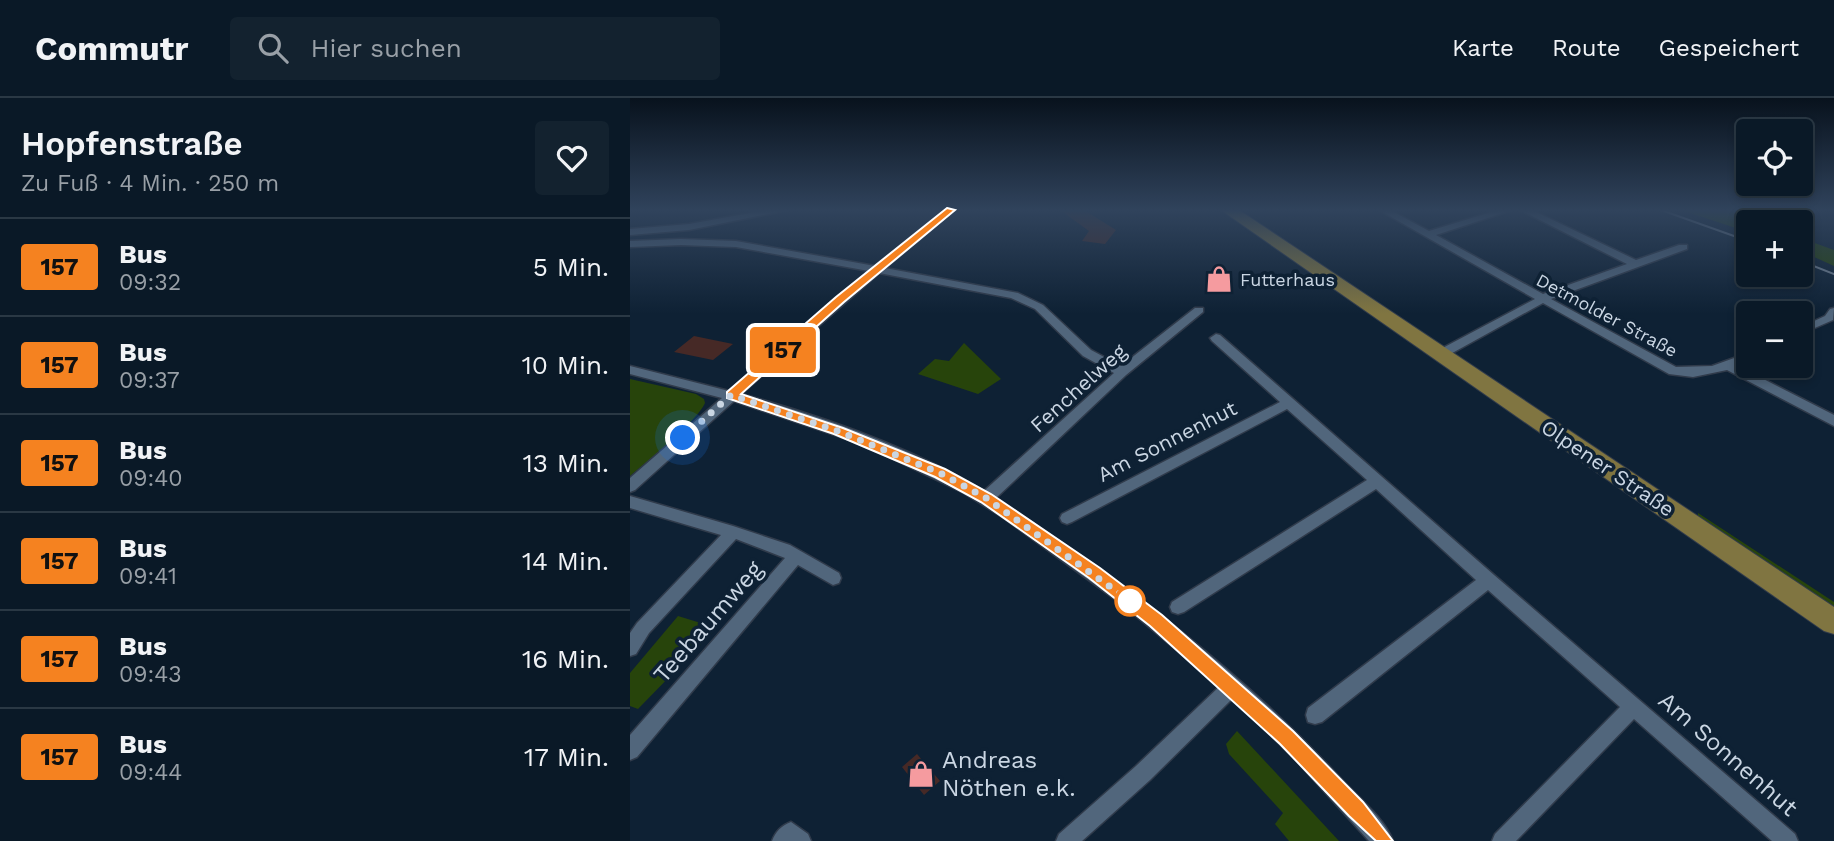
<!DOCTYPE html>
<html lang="de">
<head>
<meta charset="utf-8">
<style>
	:root { --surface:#0a1927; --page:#13222f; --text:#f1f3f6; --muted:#99a0a7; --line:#2a3844 }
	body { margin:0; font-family:"Work Sans",sans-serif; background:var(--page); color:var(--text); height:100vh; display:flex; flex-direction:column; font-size:26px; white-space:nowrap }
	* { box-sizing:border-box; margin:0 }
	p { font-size:23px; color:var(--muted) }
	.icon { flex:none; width:38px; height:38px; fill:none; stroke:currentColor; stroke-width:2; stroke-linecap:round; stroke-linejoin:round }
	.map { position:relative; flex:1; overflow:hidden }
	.panel { display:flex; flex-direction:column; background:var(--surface); width:630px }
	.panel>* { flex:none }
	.badge { padding:0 14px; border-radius:5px; font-size:24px; line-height:46px }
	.buttons { position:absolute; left:1106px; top:21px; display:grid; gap:14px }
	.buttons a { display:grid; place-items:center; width:77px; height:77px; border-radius:7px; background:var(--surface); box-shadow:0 4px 10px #0003,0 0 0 2px var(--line); font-size:35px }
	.you { position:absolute; width:35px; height:35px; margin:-18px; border:5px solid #fff; border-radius:50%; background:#1a73e8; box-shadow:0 0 0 10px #1a73e833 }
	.map>.badge { position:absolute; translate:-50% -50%; box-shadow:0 0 0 4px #fff }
	.round { display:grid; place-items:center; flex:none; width:74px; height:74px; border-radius:7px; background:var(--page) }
	.overview { display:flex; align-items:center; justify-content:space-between; height:119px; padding:0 21px }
	h1 { font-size:33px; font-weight:600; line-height:52px }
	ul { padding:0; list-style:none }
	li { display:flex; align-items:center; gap:21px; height:98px; padding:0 21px; border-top:2px solid var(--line) }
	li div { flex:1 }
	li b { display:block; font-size:26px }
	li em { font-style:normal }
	li .badge { min-width:77px; font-weight:700; text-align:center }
	header { display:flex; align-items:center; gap:42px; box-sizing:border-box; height:98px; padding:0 35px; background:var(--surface); border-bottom:2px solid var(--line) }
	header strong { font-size:33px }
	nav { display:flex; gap:38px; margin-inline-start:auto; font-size:24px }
	.search { width:490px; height:63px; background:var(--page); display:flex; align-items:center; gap:18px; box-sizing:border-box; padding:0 24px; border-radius:7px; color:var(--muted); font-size:26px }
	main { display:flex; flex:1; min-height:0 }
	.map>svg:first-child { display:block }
	.green { fill:#27440b }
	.building { fill:#462926 }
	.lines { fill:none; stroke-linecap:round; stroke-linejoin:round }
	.street-casing { stroke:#303b4b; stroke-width:3 }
	.primary-casing { stroke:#303b4b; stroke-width:2 }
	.street { fill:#51667c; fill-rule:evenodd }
	.primary { fill:#807541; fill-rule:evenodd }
	.tram { stroke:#738292; stroke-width:2 }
	.line { fill:#f58220; stroke:#fff; stroke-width:2 }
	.walk { stroke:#cad6e3; stroke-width:7; stroke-dasharray:0 12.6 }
	.stop-dot { fill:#fff; stroke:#f58220; stroke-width:3.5 }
	.labels { text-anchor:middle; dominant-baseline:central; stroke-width:7; stroke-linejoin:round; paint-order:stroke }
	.far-poi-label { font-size:18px; fill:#cad6e3; stroke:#0e2134; text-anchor:start }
	.far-street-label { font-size:18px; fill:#cad6e3; stroke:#0e2134 }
	.street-label { font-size:21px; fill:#cad6e3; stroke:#0e2134 }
	.near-street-label { font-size:24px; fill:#cad6e3; stroke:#0e2134 }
	.near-poi-label { font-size:24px; fill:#cad6e3; stroke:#0e2134; text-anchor:start }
</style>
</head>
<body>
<header>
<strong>Commutr</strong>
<div class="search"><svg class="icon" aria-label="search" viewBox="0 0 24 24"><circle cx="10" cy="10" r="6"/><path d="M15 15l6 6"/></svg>Hier suchen</div>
<nav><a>Karte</a><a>Route</a><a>Gespeichert</a></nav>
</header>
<main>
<section class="panel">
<div class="overview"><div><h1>Hopfenstraße</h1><p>Zu Fuß · 4 Min. · 250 m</p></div><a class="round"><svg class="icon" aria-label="heart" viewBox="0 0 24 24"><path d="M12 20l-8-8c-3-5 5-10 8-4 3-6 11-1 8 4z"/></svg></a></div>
<ul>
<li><span class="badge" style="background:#f58220;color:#111">157</span><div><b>Bus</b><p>09:32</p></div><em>5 Min.</em></li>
<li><span class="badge" style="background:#f58220;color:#111">157</span><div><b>Bus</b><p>09:37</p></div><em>10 Min.</em></li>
<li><span class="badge" style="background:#f58220;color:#111">157</span><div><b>Bus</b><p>09:40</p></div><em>13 Min.</em></li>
<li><span class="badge" style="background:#f58220;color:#111">157</span><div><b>Bus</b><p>09:41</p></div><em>14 Min.</em></li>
<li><span class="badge" style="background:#f58220;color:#111">157</span><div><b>Bus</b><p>09:43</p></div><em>16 Min.</em></li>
<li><span class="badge" style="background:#f58220;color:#111">157</span><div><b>Bus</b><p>09:44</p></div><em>17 Min.</em></li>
</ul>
</section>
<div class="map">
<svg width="1204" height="743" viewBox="0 0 1204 743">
	<rect width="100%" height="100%" fill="#0e2134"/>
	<path class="green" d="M 1051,112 L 1099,112 L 1130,124 L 1118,124 L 1118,134 Z
		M 1171,140 L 1204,152 L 1204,168 L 1171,153 Z
		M 334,245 L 371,281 L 348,296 L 288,276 L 305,261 L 319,263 Z
		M 0,281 L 66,296 L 74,301 L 75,305 C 67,323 17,364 0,378 Z
		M 1068,415 L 1204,504 L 1204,511 L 1068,420 Z
		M 48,518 L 87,530 L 8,611 L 0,608 L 0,575 Z
		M 607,633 L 709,743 L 659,743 L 645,726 L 653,715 L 599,656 L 596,646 Z"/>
	<path class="building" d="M 430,112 L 454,112 L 486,132 L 475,146 L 452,143 L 459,133 Z
		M 64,238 L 103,246 L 83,262 L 44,254 Z
		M 287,656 L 310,683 L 294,697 L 272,669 Z"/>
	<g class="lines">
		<defs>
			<path id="street" d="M 137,112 L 158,112 L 59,132 L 0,137 L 0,131 L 59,126 Z
				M 315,112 L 325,112 L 255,170 L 388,195 L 413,207 L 461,252 L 491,268 L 565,210 L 573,210 L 573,214 L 496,277 L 366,400 C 391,416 415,434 440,451 C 538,519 631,594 712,682 C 729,700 754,720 763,743 L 739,743 L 666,662 L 603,600 L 520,682 L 452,743 L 426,743 L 429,736 L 506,668 L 590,588 L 493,507 L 374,420 L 334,395 L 232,346 L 104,303 L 5,392 L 0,394 L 0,380 L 92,300 L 0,276 L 0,268 L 99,293 L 239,173 L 106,149 L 51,147 L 0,149 L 0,143 L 51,141 L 106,143 L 245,168 ZM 249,175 L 381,200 L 405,211 L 453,258 L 484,275 L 354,393 C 280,349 195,319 111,296 Z
				M 749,112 L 760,112 L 799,133 L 868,112 L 882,112 L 806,137 L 913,196 L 997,166 L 890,112 L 902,112 L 1006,162 L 1049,147 L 1057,147 L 1057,151 L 921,201 L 1046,269 L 1082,268 L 1118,255 L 1118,264 L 1108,268 L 1204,317 L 1204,328 L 1097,272 L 1063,279 L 1039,276 L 913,205 L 815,259 L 807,259 L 807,253 L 905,201 Z
				M 1204,210 L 1203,222 L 1171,236 L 1171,229 L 1195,218 L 1200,211 Z
				M 586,236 L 590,237 L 864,477 L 1165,736 L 1168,743 L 1142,743 L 1004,621 L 886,743 L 862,743 L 865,736 L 990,609 L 858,492 L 692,624 L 685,626 L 678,624 L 676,617 L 678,610 L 846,482 L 746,391 L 554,514 L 548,516 L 542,514 L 540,509 L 542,504 L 737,382 L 657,311 L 442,424 L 437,426 L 432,424 L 430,420 L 432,416 L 650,304 L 582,243 L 580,240 Z
				M 0,398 L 103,428 L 160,447 L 209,475 L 211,480 L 209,485 L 203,487 L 168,467 L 7,659 L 0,662 L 0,637 L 155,460 L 106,441 L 19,535 L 6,556 L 0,558 L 0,535 L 7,525 L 91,437 L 0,410 Z
				M 161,724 L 178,736 L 181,743 L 142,743 C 146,733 151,728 161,724 Z"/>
			<path id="primary" d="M 591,112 L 609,112 L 1204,509 L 1204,536 L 1194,533 Z"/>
		</defs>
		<use href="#street" class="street-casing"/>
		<use href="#primary" class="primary-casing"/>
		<use href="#street" class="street"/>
		<use href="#primary" class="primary"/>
		<path class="tram" d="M 1031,112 L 1118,143
			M 1171,163 L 1204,176"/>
	</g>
	<linearGradient id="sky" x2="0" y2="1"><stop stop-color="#08121d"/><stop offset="0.52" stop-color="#30435c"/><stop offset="1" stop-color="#30435c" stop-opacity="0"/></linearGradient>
	<rect width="1204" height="216" fill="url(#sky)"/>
	<path class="line" d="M 317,110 L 325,112 L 214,204 L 111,296 L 213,330 L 315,371 L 361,396 L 470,470 L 532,517 L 663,633 L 733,704 L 763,743 L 746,743 L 719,718 L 650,646 L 520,528 L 459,480 L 351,404 L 305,379 L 204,336 L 97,300 L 97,294 L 206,199 Z"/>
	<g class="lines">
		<path class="walk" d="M 53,340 L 101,297 L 208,333 L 310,375 L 356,400 L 500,503"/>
	</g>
	<defs>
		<symbol id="shop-bare" viewBox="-9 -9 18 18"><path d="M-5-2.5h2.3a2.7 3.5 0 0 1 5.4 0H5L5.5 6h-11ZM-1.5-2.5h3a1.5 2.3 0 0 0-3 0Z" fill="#f59b9f" stroke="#0e2134" stroke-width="2.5" paint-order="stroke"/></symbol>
	</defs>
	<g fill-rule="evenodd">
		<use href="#shop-bare" x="570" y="162" width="38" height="38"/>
		<use href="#shop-bare" x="272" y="657" width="38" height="38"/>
	</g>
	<circle class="stop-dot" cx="500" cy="503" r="14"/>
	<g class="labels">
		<g class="far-poi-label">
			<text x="610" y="181">Futterhaus</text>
		</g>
		<g class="far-street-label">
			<text transform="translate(977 217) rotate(28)">Detmolder Straße</text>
		</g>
		<g class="street-label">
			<text transform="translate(448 290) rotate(-42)">Fenchelweg</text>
			<text transform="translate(537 343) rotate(-27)">Am Sonnenhut</text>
			<text transform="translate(978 370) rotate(34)">Olpener Straße</text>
		</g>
		<g class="near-street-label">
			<text transform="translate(78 524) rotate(-49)">Teebaumweg</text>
			<text transform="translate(1098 656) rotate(41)">Am Sonnenhut</text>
		</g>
		<g class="near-poi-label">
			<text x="312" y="662">Andreas<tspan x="312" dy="28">Nöthen e.k.</tspan></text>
		</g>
	</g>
</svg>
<div class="buttons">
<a><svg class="icon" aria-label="locate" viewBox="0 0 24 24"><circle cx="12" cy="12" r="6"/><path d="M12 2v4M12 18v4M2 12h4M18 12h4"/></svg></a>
<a>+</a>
<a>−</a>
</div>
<div class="you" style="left:53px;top:340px"></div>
<b class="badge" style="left:153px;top:252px;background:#f58220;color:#111">157</b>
</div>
</main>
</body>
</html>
